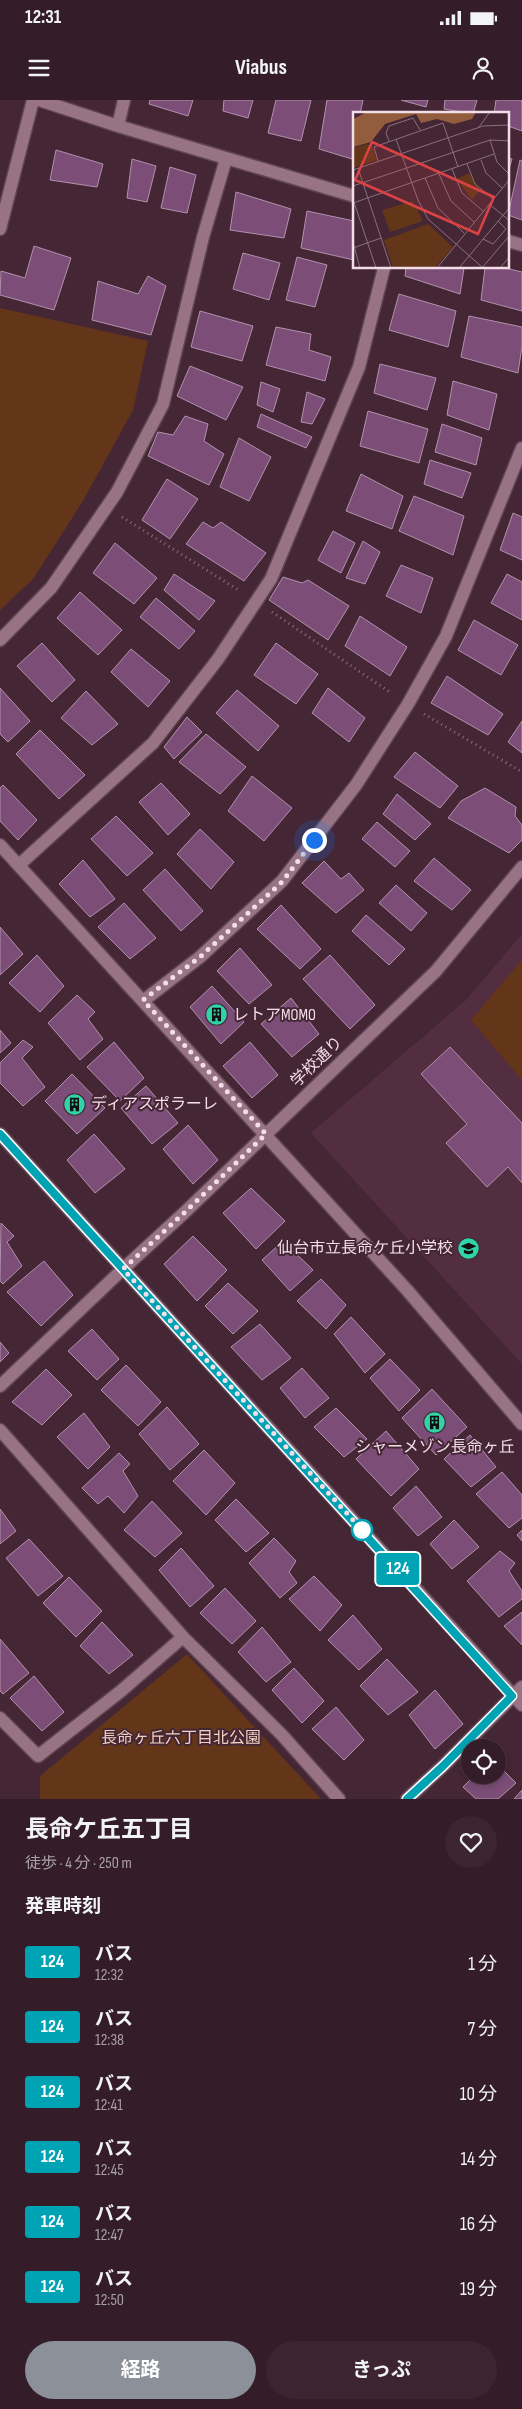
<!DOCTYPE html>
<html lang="ja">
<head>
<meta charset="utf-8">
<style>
	:root { --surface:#341c28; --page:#3c2530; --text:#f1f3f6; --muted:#a9a1a8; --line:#4e3a45; --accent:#8c9099 }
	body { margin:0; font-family:"Sofia Sans Condensed","Noto Sans JP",sans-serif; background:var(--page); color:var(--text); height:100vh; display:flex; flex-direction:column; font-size:19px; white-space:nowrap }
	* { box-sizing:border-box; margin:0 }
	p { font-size:16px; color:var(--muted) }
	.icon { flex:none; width:28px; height:28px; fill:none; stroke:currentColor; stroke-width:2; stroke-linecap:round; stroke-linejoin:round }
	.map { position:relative; height:1699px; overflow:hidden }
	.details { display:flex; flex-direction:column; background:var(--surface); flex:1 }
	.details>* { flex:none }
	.badge { padding:0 10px; border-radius:4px; font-size:18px; line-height:32px }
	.controls { position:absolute; left:461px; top:1639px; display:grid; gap:10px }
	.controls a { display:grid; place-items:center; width:45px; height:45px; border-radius:50%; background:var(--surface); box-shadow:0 2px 8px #0003,0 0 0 1px var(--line); font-size:25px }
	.you { position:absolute; width:25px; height:25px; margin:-12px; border:4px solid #fff; border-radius:50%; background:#1a73e8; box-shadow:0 0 0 8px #1a73e833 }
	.map>.badge { position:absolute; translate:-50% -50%; box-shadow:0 0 0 2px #fff }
	h2 { padding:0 25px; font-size:19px; line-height:45px }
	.round { display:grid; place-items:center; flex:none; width:52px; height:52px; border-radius:26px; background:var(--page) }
	.headline { display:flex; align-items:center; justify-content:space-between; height:85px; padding:0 25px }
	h1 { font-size:24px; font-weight:700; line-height:38px }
	.action { display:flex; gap:10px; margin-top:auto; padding:10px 25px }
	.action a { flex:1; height:58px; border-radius:30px; background:var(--accent); color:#fff; font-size:20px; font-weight:700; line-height:58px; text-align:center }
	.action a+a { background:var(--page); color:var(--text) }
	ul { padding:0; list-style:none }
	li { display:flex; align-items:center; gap:15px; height:65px; padding:0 25px }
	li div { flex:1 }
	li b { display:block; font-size:19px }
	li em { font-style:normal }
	li .badge { min-width:55px; font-weight:700; text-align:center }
	.status { display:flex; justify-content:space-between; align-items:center; height:35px; padding:0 25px; background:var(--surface); direction:ltr }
	.status svg { height:14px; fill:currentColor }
	header { display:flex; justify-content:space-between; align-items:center; height:65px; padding:0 25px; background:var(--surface); font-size:22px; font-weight:700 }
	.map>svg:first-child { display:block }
	.built { fill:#532e40 }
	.green { fill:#633519 }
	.building { fill:#7b4d77; stroke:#b192ad }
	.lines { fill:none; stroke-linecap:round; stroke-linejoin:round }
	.minor-casing { stroke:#5f4452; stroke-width:15 }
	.tertiary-casing { stroke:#5f4452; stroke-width:15 }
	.path { stroke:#896e7a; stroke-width:3; stroke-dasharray:1 4; stroke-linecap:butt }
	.minor { stroke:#987384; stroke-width:12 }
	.tertiary { stroke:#987384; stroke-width:12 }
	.line-casing { stroke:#fff; stroke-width:11 }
	.line { stroke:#00a3b4; stroke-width:8 }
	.walk { stroke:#f3dee7; stroke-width:5; stroke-dasharray:0 9 }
	.stop-dot { fill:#fff; stroke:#00a3b4; stroke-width:2.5 }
	.labels { text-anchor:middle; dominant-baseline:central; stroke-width:4; stroke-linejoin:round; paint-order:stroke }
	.poi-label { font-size:16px; fill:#f3dee7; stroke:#452635; text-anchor:start }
	.street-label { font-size:16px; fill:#f3dee7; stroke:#452635 }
	.park-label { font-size:16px; fill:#f3d1bf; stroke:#452635 }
	.inset-road { fill:none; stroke:#8b707c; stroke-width:1 }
	.view { fill:#da4345; fill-opacity:0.15; stroke:#da4345; stroke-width:2.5 }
	.inset-edge { fill:none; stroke:#f3dee7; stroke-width:2.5 }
</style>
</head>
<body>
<div class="status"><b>12:31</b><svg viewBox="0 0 49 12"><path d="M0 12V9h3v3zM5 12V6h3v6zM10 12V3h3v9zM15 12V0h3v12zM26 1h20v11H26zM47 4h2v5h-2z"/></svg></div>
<header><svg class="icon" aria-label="menu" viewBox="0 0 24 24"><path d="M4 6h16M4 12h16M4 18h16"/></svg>Viabus<svg class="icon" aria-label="person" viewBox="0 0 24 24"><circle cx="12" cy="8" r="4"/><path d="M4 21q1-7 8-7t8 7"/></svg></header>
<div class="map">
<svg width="522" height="1699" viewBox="0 0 522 1699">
	<rect width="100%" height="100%" fill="#452635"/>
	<path class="built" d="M 522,834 L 522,1264 L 311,1033 L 466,900 Z"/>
	<path class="green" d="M 0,208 L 148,241 L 133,310 L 83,401 L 33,479 L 0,510 Z
		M 522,860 L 522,980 L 471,920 Z
		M 187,1554 L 321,1699 L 40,1699 L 40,1676 Z"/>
	<path class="building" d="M 150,0 L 193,0 L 188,16 L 149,4 Z
		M 224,0 L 253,0 L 248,18 L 223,11 Z
		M 276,0 L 311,0 L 301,41 L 268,33 Z
		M 327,0 L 363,0 L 360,14 L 354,14 L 354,45 L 352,59 L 319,49 Z
		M 401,0 L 428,0 L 426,7 Z
		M 445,0 L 477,0 L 473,14 L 444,9 Z
		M 496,0 L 522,0 L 522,31 L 508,26 L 508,14 L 494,14 Z
		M 56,50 L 103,64 L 97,87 L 50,80 Z
		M 508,58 L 512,59 L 508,72 Z
		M 132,59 L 156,66 L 147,102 L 127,98 Z
		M 520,60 L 522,61 L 522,120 L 508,115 Z
		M 170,67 L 196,75 L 187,113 L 161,108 Z
		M 236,92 L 291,109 L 284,138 L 230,130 Z
		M 307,111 L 354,121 L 354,160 L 301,148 Z
		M 34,146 L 71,158 L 54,210 L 0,195 L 1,171 L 25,178 Z
		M 243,153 L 280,163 L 269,200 L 233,189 Z
		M 297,157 L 327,165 L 315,207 L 286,200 Z
		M 406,168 L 464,168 L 460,194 L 405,176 Z
		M 485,168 L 505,168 L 522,172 L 522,211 L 481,200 Z
		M 148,176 L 166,186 L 151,235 L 92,220 L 98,181 L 138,194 Z
		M 399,194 L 456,211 L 448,247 L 389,230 Z
		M 200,211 L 253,226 L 242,261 L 191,247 Z
		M 469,216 L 522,227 L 522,246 L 518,273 L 461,257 Z
		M 276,227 L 311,234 L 309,250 L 331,257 L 325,281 L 266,265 Z
		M 380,264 L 436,278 L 427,310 L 374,293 Z
		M 190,266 L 243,287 L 226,320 L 177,296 Z
		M 453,281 L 497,294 L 489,330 L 447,315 Z
		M 261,282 L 280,289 L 273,312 L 257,305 Z
		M 307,292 L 325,299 L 312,324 L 301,322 Z
		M 368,311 L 428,329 L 419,363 L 360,346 Z
		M 261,314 L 312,337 L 306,348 L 257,327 Z
		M 185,316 L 208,324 L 204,341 L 224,354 L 209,385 L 148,356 L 158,332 L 173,335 Z
		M 442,324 L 482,338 L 476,365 L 435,352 Z
		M 239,338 L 271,357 L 249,401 L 220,387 Z
		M 430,360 L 471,373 L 462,398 L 424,384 Z
		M 361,374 L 403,396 L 392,429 L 346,411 Z
		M 167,379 L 198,399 L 170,439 L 142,420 Z
		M 414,396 L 464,416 L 453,455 L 399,431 Z
		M 513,413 L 522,417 L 522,460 L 500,450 Z
		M 203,422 L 213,428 L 221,422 L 266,453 L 244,481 L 186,444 Z
		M 333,431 L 355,443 L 341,473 L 318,460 Z
		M 363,441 L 380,452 L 365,484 L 346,478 Z
		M 115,443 L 157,478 L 134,504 L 93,473 Z
		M 401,465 L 433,478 L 421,513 L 386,496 Z
		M 174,474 L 215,501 L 199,520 L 164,490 Z
		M 507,474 L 522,482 L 522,520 L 491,503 Z
		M 283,477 L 302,483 L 308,480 L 349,506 L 328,540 L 269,500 Z
		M 80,492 L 122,530 L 98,555 L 57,518 Z
		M 156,498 L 195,531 L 179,549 L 140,517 Z
		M 360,516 L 407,547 L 390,576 L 345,546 Z
		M 474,520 L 518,545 L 501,575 L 458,550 Z
		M 42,543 L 75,580 L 52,602 L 17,566 Z
		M 276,543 L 318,574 L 296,604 L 254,575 Z
		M 131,549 L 170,581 L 148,607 L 111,572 Z
		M 447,576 L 503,614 L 488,635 L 431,603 Z
		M 0,588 L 30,621 L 8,642 L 0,634 Z
		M 328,588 L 365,618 L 349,642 L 312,613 Z
		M 237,590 L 279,626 L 258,651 L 216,613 Z
		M 86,591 L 118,624 L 92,645 L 61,618 Z
		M 187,617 L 202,632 L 174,659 L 164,647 Z
		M 522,621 L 522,653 L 508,642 Z
		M 40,630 L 85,675 L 59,699 L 16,654 Z
		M 206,634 L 246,667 L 220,694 L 179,662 Z
		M 415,652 L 458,686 L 440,708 L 394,677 Z
		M 252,676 L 292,708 L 264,741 L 228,711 Z
		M 161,683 L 190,714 L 168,735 L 139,702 Z
		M 3,685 L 37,720 L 18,740 L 0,721 L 0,688 Z
		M 485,688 L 516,707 L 515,716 L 522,725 L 522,740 L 509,753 L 448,718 L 461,701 Z
		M 397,694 L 431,724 L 415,740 L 383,714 Z
		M 116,716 L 153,753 L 127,776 L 91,739 Z
		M 377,722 L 410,751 L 395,767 L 362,739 Z
		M 200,729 L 234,762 L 211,789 L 177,754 Z
		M 434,758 L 471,790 L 452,810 L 414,781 Z
		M 83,760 L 115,799 L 90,817 L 59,784 Z
		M 324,761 L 341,779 L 349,773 L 364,790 L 336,813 L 302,783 Z
		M 165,769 L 203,811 L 181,831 L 143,790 Z
		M 396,785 L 427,813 L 411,831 L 379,803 Z
		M 124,803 L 156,838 L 130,859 L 98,827 Z
		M 281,805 L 321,849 L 300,869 L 257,829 Z
		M 366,815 L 405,849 L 389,865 L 352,831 Z
		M 0,827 L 23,854 L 0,875 Z
		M 240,848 L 272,885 L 249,904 L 217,871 Z
		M 37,855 L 64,886 L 40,912 L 9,883 Z
		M 330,855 L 375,905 L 350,929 L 303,879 Z
		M 212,886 L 244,922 L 221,944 L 190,907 Z
		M 77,895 L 95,912 L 88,919 L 103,939 L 80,960 L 48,923 Z
		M 291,898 L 319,934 L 292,957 L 261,924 Z
		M 0,930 L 11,943 L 0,953 Z
		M 23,940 L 33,947 L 22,958 L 45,987 L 23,1006 L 0,983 L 0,963 Z
		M 114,942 L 144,978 L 120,1001 L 87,967 Z
		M 250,942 L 278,975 L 252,998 L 223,966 Z
		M 450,947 L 522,1023 L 522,1083 L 508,1067 L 487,1087 L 446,1043 L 467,1024 L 421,974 Z
		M 72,974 L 105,1008 L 77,1034 L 45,1001 Z
		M 146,986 L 178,1023 L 152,1044 L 121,1008 Z
		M 188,1025 L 218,1060 L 193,1084 L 163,1049 Z
		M 94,1034 L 125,1069 L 95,1093 L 67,1060 Z
		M 251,1088 L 285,1121 L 256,1149 L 223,1113 Z
		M 1,1123 L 14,1136 L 7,1142 L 22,1166 L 3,1184 L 0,1181 Z
		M 193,1136 L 227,1170 L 197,1201 L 164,1164 Z
		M 283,1141 L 313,1170 L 290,1191 L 262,1160 Z
		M 44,1161 L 73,1195 L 41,1226 L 7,1192 Z
		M 321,1179 L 346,1205 L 326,1229 L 297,1201 Z
		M 228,1183 L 258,1211 L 233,1234 L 205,1206 Z
		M 351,1217 L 385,1254 L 365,1273 L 334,1234 Z
		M 260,1224 L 291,1258 L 262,1280 L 231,1247 Z
		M 92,1229 L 119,1259 L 97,1280 L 68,1251 Z
		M 0,1242 L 9,1253 L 0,1262 Z
		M 390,1259 L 420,1290 L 399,1311 L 370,1278 Z
		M 126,1265 L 161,1302 L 138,1326 L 101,1290 Z
		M 302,1268 L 329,1298 L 305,1318 L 280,1288 Z
		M 46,1269 L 72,1295 L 42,1325 L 12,1302 Z
		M 432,1289 L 467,1327 L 436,1355 L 402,1318 Z
		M 167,1307 L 199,1344 L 170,1370 L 139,1334 Z
		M 336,1308 L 367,1339 L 344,1357 L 314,1327 Z
		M 84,1313 L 110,1347 L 88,1369 L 57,1337 Z
		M 386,1331 L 419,1369 L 391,1396 L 356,1359 Z
		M 470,1335 L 496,1367 L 471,1387 L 444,1359 Z
		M 204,1350 L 235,1383 L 206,1415 L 173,1381 Z
		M 119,1353 L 130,1364 L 123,1371 L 138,1396 L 124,1413 L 108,1396 L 98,1404 L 82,1388 Z
		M 502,1372 L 522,1395 L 522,1418 L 509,1428 L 476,1394 Z
		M 416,1386 L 442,1417 L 418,1436 L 393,1408 Z
		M 236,1399 L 269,1433 L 246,1452 L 215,1420 Z
		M 152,1401 L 182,1433 L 155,1457 L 124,1430 Z
		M 0,1409 L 16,1431 L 0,1444 Z
		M 454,1420 L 479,1447 L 452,1469 L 430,1444 Z
		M 522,1430 L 522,1441 L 517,1435 Z
		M 274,1438 L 296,1461 L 289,1472 L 297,1483 L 280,1498 L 249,1463 Z
		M 29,1439 L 63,1476 L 38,1496 L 6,1458 Z
		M 181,1448 L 214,1486 L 190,1507 L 159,1470 Z
		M 500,1451 L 515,1463 L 509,1471 L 522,1491 L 522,1499 L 499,1517 L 467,1481 Z
		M 314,1476 L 342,1505 L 320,1531 L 289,1499 Z
		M 69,1477 L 102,1511 L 76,1537 L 43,1503 Z
		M 225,1488 L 256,1521 L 232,1544 L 200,1513 Z
		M 522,1512 L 522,1545 L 504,1526 Z
		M 353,1515 L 382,1549 L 359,1570 L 328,1540 Z
		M 102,1522 L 133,1555 L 109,1574 L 80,1546 Z
		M 262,1527 L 291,1562 L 266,1582 L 238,1552 Z
		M 0,1539 L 29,1573 L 3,1594 L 0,1591 Z
		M 387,1559 L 418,1592 L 388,1615 L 360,1586 Z
		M 294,1568 L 324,1601 L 302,1623 L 272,1590 Z
		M 34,1576 L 64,1612 L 42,1631 L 10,1598 Z
		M 435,1590 L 463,1624 L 435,1649 L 409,1615 Z
		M 336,1607 L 364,1640 L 344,1660 L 312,1629 Z
		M 498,1665 L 516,1683 L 498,1699 L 476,1699 L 463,1687 L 471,1679 L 469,1673 L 470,1671 L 470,1675 L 498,1675 Z
		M 522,1690 L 522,1699 L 514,1699 Z"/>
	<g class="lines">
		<defs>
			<path id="minor" d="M 39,0 L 118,26 L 354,96
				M 118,26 L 124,0
				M 0,129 L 33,0
				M 508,141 L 522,145
				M 0,540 L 51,488 L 117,392 L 163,304 L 203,137 L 226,59
				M 0,745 L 407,1190 L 522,1324
				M 19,765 L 153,643 L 218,559 L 271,479 L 359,267 L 384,168
				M 143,901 L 200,857 L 282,781 L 356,685 L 408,604 L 446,536 L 522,348
				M 0,1286 L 123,1169
				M 0,1330 L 183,1537 L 282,1635 L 339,1699
				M 0,1618 L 38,1656 L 121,1591 L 183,1537
				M 407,1699 L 443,1666 L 522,1587"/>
			<path id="tertiary" d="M 0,1034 L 522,1605
				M 123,1169 L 184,1113 L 436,871 L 522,767"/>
		</defs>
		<use href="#minor" class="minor-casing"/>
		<use href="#tertiary" class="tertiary-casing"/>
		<path class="path" d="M 122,417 L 240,491
			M 272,512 L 391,593
			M 424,614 L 522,672"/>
		<use href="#minor" class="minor"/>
		<use href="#tertiary" class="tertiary"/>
	</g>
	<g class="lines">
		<defs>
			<path id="line" d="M 0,1034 L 512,1596 L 443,1666 L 407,1699"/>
		</defs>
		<use href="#line" class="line-casing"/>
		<use href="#line" class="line"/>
		<path class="walk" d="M 314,740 L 282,782 L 200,857 L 143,900 L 266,1034 L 184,1113 L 123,1169 L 365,1433 L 362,1430"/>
	</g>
	<defs>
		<symbol id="building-disc" viewBox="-11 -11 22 22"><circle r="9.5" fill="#31d4a9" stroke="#452635"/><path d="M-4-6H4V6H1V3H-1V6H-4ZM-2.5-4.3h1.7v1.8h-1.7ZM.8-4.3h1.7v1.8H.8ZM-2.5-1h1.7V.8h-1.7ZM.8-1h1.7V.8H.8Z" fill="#111"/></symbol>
		<symbol id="school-disc" viewBox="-11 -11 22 22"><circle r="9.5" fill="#31d4a9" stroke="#452635"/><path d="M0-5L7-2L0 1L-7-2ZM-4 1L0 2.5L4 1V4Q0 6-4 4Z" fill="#111"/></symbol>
	</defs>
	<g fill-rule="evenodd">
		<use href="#building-disc" x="204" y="902" width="25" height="25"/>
		<use href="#building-disc" x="62" y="992" width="25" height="25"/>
		<use href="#school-disc" x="456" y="1136" width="25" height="25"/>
		<use href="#building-disc" x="422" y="1310" width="25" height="25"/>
	</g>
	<circle class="stop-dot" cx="362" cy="1430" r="10"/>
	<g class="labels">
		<g class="poi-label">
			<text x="233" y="915">レトアMOMO</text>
			<text x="91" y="1004">ディアスポラーレ</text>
			<text x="453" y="1148" text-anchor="end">仙台市立長命ケ丘小学校</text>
			<text x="435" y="1347" text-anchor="middle">シャーメゾン長命ヶ丘</text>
		</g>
		<g class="street-label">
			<text transform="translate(317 962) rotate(-44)">学校通り</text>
		</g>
		<g class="park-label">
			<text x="181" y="1638">長命ヶ丘六丁目北公園</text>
		</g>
	</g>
	<g transform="translate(353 12)">
		<rect width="156" height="156" fill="#452635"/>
		<path d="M 14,32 L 19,34 L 24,48 L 0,56 L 0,36 ZM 116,61 L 127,78 L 119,88 L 104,67 ZM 60,89 L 70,109 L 37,120 L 29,98 ZM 75,112 L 100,135 L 82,156 L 40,156 L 31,128 Z" fill="#633519"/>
		<path d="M 14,0 L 123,0 L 119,7 L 101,12 L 84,7 L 68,11 L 63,2 L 32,12 L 18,30 L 0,35 L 0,7 Z" fill="#925c3d"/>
		<path class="inset-road" d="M 126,15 L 137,0M 43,27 L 65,88 L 75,107 L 130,156M 137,28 L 144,50 L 157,63M 36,29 L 33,21 L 36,14 L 60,6 L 67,18M 128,48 L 133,61 L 149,76M 25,49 L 21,35 L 90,11 L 105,55M 114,52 L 122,72 L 140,87M 5,56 L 38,156M 99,57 L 109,81 L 130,99M 0,58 L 130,14 L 157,13M 86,62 L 98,89 L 121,110M 72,66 L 85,96 L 111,121M 0,74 L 137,28 L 157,29M 1,90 L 23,156M 0,91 L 141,42M 136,92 L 157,109M 130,127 L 140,132 L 153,117 L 145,109M 0,130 L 7,156M 0,136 L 28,126M 84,156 L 157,67M 106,156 L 157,95M 129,156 L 157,123M 147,156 L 157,144"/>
		<path class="view" d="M 19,30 L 141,85 L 125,122 L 2,68 Z"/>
		<rect width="156" height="156" class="inset-edge"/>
	</g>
</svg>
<div class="controls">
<a><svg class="icon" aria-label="locate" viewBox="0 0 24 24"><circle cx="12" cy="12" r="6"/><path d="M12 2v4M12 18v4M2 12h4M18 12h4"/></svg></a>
</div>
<div class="you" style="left:314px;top:740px"></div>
<b class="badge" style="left:398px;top:1469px;background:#00a3b4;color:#fff">124</b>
</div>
<section class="details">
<div class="headline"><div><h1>長命ケ丘五丁目</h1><p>徒歩 · 4 分 · 250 m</p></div><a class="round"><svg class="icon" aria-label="heart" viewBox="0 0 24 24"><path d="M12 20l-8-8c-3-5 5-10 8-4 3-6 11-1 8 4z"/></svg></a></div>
<h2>発車時刻</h2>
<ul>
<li><span class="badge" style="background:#00a3b4;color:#fff">124</span><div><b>バス</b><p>12:32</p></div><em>1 分</em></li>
<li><span class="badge" style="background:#00a3b4;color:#fff">124</span><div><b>バス</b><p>12:38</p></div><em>7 分</em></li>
<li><span class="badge" style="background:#00a3b4;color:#fff">124</span><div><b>バス</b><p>12:41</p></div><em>10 分</em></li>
<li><span class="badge" style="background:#00a3b4;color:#fff">124</span><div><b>バス</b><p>12:45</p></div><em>14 分</em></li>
<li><span class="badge" style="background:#00a3b4;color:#fff">124</span><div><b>バス</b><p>12:47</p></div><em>16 分</em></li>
<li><span class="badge" style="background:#00a3b4;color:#fff">124</span><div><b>バス</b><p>12:50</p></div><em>19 分</em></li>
</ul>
<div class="action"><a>経路</a><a>きっぷ</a></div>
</section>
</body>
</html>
